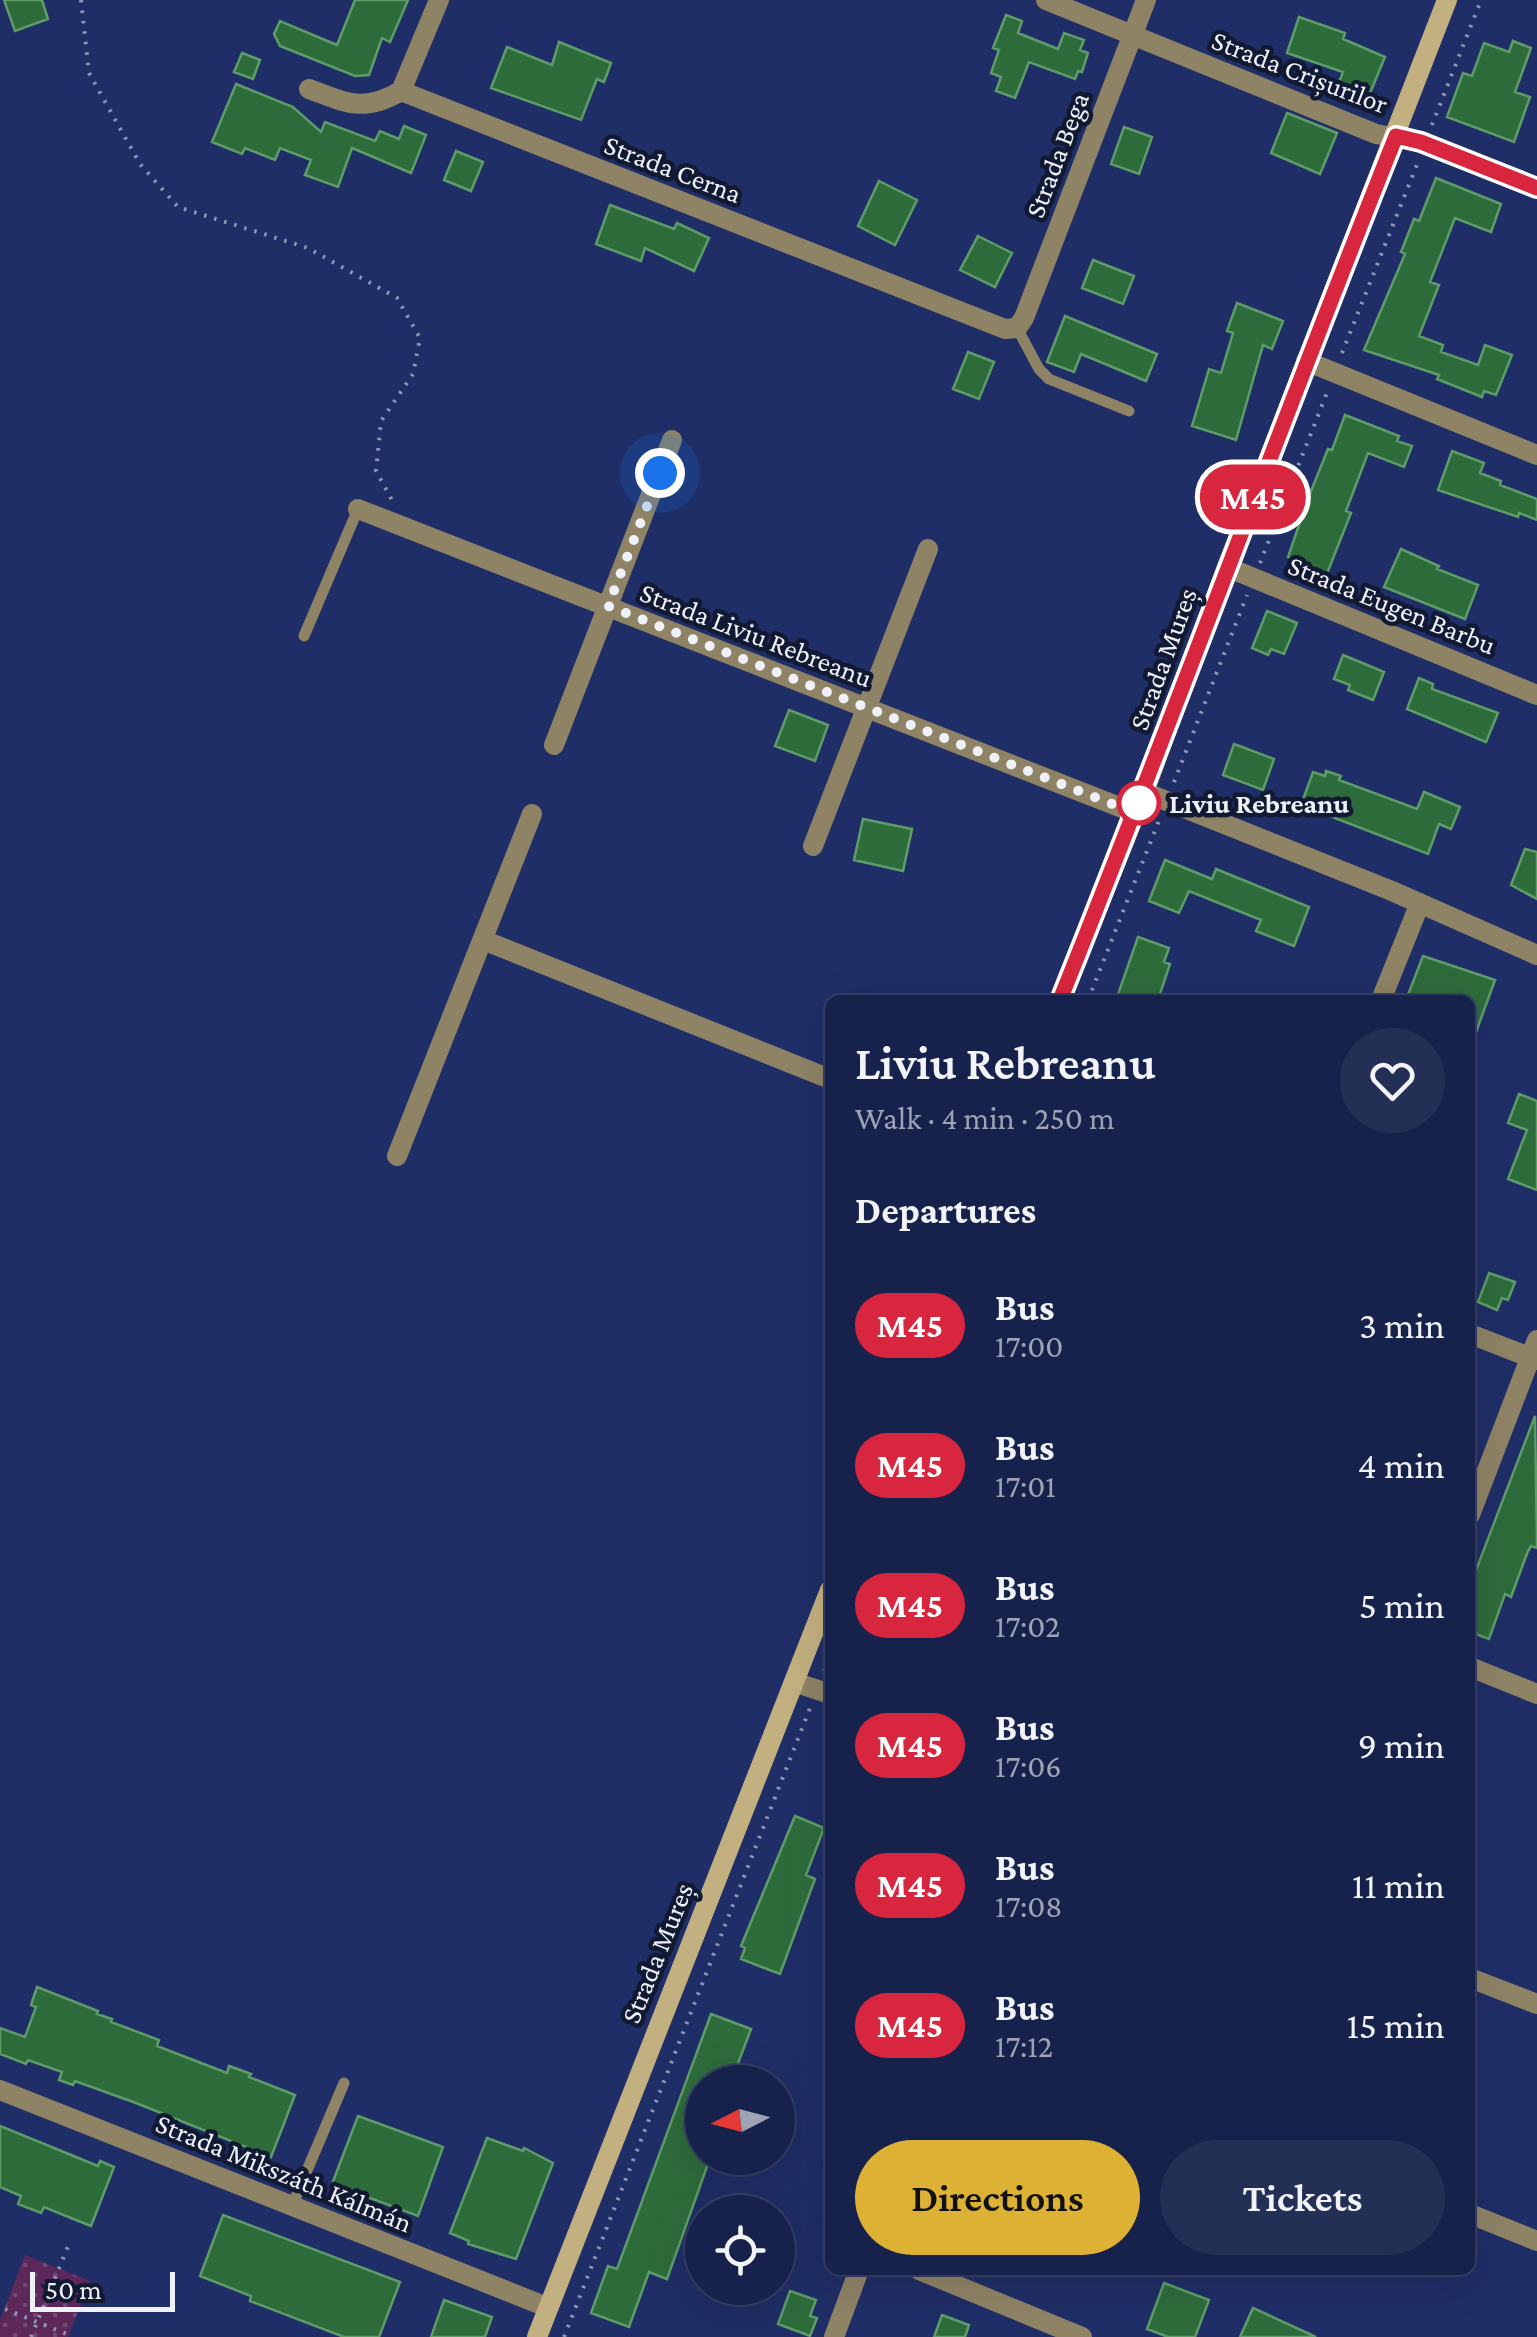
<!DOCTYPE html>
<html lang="en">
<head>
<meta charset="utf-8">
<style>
	:root { --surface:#17224c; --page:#242f56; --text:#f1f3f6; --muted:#9ea4b5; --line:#363f64; --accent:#ddb133 }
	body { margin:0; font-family:"Crimson Pro",serif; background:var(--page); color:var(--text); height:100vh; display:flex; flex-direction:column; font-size:38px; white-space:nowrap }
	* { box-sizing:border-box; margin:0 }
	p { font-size:32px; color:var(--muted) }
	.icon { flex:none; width:55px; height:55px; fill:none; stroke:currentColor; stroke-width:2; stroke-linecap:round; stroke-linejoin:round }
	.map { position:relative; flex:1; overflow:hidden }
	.side { position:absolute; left:825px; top:995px; width:650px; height:1280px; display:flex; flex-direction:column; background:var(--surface); border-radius:15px; box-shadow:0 10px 40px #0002,0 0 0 2px var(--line) }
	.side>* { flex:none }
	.badge { padding:0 20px; border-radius:32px; font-size:35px; line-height:65px }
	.needle { width:65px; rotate:264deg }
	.tools { position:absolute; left:685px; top:2065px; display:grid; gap:20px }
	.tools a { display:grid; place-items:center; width:110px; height:110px; border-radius:50%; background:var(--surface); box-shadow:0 10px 40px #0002,0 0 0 2px var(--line); font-size:50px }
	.scale { position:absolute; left:30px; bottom:25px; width:145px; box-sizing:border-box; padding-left:10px; border:5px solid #eef1f8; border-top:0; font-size:28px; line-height:35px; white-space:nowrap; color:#eef1f8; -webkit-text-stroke:8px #121a33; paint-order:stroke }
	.you { position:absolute; width:50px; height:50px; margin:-25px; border:8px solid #fff; border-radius:50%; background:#1a73e8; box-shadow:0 0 0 15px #1a73e833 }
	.map>.badge { position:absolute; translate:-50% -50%; box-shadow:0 0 0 5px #fff }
	h2 { padding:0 30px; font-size:38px; line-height:90px }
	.round { display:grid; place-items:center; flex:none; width:105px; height:105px; border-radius:52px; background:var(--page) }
	.summary { display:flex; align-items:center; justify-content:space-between; height:170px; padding:0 30px }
	h1 { font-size:48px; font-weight:600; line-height:75px }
	.cta { display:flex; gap:20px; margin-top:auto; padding:20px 30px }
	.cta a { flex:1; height:115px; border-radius:60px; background:var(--accent); color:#111; font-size:40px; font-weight:600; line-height:115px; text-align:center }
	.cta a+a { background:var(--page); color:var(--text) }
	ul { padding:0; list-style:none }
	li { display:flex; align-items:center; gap:30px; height:140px; padding:0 30px }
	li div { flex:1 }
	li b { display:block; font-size:38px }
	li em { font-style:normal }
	li .badge { min-width:110px; font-weight:700; text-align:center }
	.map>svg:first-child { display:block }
	.green { fill:url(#green-dots) }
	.building { fill:#2e6b3b; stroke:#5e9c69; stroke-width:2.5 }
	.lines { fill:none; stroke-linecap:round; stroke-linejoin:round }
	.path { stroke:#9098b6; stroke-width:4; stroke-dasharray:2.5 8; stroke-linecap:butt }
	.lane { stroke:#8f8366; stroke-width:11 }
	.street { stroke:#8f8366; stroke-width:20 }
	.secondary { stroke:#c3b080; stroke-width:20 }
	.line-casing { stroke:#fff; stroke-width:22 }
	.line { stroke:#d7263d; stroke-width:15 }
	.walk { stroke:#eef1f8; stroke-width:10; stroke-dasharray:0 18 }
	.stop-dot { fill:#fff; stroke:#d7263d; stroke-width:5 }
	.labels { text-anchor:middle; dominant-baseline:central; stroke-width:9; stroke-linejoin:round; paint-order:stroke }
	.street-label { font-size:28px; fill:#eef1f8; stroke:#121a33 }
	.stop-label { font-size:28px; font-weight:bold; fill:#eef1f8; stroke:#121a33; text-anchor:start }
</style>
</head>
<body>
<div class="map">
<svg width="1537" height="2337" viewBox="0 0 1537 2337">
	<defs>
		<pattern id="green-dots" width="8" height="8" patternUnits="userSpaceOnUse" patternTransform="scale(2.5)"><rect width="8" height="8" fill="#5b2859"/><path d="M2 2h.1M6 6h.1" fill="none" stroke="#734872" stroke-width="1.8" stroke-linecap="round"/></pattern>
	</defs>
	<rect width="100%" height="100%" fill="#1f2e66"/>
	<path class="green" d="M 25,2255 L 90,2281 L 68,2337 L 0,2337 L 0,2320 Z"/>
	<path class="building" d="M 4,0 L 42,0 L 48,19 L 15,31 Z
		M 355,0 L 408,0 L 390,42 L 382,38 L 369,75 L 355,76 L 280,46 L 274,34 L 280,21 L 337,45 Z
		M 1006,15 L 1022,21 L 1018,33 L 1058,49 L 1064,33 L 1084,40 L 1080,50 L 1088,53 L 1082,72 L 1078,71 L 1075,79 L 1029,62 L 1015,98 L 996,91 L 1001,77 L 991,73 L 999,50 L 993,48 Z
		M 1299,17 L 1345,33 L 1343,39 L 1385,57 L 1368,98 L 1338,85 L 1343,72 L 1287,53 Z
		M 1513,41 L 1531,48 L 1515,92 L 1530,97 L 1514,142 L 1447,117 L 1463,73 L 1472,76 L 1484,43 L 1509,52 Z
		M 559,42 L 611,63 L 604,82 L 597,79 L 581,120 L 491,88 L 507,47 L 552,65 Z
		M 242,53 L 260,60 L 253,79 L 234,72 Z
		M 236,84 L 293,107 L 321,132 L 325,122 L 375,141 L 380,131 L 399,139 L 404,126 L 426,135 L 411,173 L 352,148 L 338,187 L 305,175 L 311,160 L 280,148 L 275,160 L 245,148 L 242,154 L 212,142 Z
		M 1287,113 L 1337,133 L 1320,174 L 1271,153 Z
		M 1124,127 L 1152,137 L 1139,174 L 1111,164 Z
		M 456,151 L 483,162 L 471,191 L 444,180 Z
		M 1436,178 L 1501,204 L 1491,232 L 1455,218 L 1430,282 L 1439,285 L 1419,336 L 1443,345 L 1441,352 L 1478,365 L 1485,345 L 1512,355 L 1496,395 L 1484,391 L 1482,397 L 1437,379 L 1439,375 L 1364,350 L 1405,254 L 1401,252 L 1414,219 L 1419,221 Z
		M 879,181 L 917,200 L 895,245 L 858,226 Z
		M 610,205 L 674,229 L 677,223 L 709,238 L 694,271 L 645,248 L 641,261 L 596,244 Z
		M 978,236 L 1012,253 L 995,287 L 960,270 Z
		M 1093,260 L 1134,276 L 1123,304 L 1082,288 Z
		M 1237,303 L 1283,321 L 1272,349 L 1263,345 L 1236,440 L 1192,426 L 1209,369 L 1221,373 L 1233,333 L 1227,331 Z
		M 1065,316 L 1157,354 L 1146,381 L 1081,354 L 1074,372 L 1047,362 Z
		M 968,352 L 994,362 L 979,399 L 953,389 Z
		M 1345,415 L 1399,436 L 1397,441 L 1412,446 L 1404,467 L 1368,453 L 1346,511 L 1351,513 L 1324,581 L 1302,572 L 1305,564 L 1288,557 L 1309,496 L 1328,449 L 1332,450 Z
		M 1452,451 L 1484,463 L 1480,473 L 1501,481 L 1500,485 L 1537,499 L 1537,520 L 1519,513 L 1518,517 L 1438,490 Z
		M 1401,549 L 1439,566 L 1437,569 L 1478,585 L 1465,619 L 1384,587 Z
		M 1267,611 L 1297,623 L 1284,654 L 1271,649 L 1268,655 L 1252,648 Z
		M 1343,655 L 1384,672 L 1373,700 L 1348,690 L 1350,685 L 1334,679 Z
		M 1419,678 L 1433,684 L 1432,689 L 1498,713 L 1486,742 L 1407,709 Z
		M 789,710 L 828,725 L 815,761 L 775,746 Z
		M 1234,744 L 1274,759 L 1263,790 L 1223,775 Z
		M 1326,771 L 1341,776 L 1339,780 L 1417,809 L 1424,792 L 1460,807 L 1451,829 L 1439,824 L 1428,854 L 1301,805 L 1313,772 L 1325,776 Z
		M 863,819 L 912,829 L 903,871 L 854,860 Z
		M 1525,849 L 1537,852 L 1537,899 L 1511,885 Z
		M 1165,860 L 1212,879 L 1216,869 L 1309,907 L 1294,946 L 1256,931 L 1261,920 L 1189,891 L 1179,913 L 1149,901 Z
		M 1138,937 L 1169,948 L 1164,962 L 1170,964 L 1158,1000 L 1116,1000 Z
		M 1423,956 L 1495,980 L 1472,1043 L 1470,1000 L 1406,1000 Z
		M 1519,1094 L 1537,1101 L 1537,1190 L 1508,1179 L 1527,1130 L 1508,1123 Z
		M 1489,1273 L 1515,1282 L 1508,1300 L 1502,1298 L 1497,1310 L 1478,1302 Z
		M 1535,1416 L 1537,1548 L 1531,1546 L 1528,1551 L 1511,1597 L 1505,1594 L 1489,1639 L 1470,1632 L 1470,1586 Z
		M 795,1816 L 824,1828 L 806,1875 L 815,1879 L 780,1974 L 741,1959 L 745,1948 L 741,1946 Z
		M 37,1987 L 98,2011 L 97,2014 L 112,2019 L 111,2022 L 159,2040 L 157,2046 L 227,2073 L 229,2066 L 251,2074 L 249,2077 L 295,2095 L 271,2157 L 136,2103 L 75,2081 L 73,2085 L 59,2080 L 62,2072 L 28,2060 L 26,2064 L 0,2054 L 0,2028 L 25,2037 L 36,2007 L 31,2005 Z
		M 711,2014 L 751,2029 L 731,2082 L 702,2082 L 702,2158 L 710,2158 L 667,2279 L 649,2272 L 629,2327 L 591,2313 L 608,2266 L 617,2269 Z
		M 358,2116 L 443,2147 L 418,2216 L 332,2184 Z
		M 0,2126 L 98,2166 L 100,2161 L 114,2167 L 91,2226 L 44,2207 L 41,2213 L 18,2204 L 21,2196 L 0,2187 Z
		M 487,2138 L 523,2151 L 524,2148 L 553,2163 L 516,2259 L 468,2244 L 469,2241 L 450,2233 Z
		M 223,2215 L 400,2282 L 379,2337 L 344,2337 L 250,2301 L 251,2296 L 200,2276 Z
		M 1164,2283 L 1209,2300 L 1195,2337 L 1168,2337 L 1147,2329 Z
		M 790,2291 L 816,2300 L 810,2316 L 817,2318 L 810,2336 L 778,2324 Z
		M 444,2300 L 492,2317 L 485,2337 L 431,2337 Z
		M 1253,2308 L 1316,2337 L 1240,2337 Z
		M 942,2315 L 969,2325 L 965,2337 L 934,2337 Z"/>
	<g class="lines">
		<path class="path" d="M 81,0 L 89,73 L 140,164 L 178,207 L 308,248 L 397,298 L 420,338 L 413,374 L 381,421 L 376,471 L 393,502
			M 1432,125 L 1481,0
			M 1342,353 L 1418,162
			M 1260,563 L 1328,390
			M 1174,782 L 1247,595
			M 1088,1000 L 1160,818
			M 824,1671 L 830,1656
			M 5,2309 L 69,2335
			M 31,2337 L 69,2244
			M 564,2337 L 810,1708"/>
		<path class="lane" d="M 1017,328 L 1039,369 L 1049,379 L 1129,411
			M 304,636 L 358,509
			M 292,2206 L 344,2083"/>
		<path class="street" d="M 1046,0 L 1376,134 L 1421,142 L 1537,188
			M 309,89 C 347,103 363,113 401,91
			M 401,91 L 1005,329 L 1017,328 L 1024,318 L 1146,0
			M 401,91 L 439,0
			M 1306,361 L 1537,455
			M 358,509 L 1135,813
			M 1227,567 L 1537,695
			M 554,745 L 672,440
			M 1144,792 L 1392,891 L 1537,955
			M 813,846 L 928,549
			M 483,940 L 830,1079
			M 1381,1000 L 1420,903
			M 397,1156 L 532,814
			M 1470,1334 L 1537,1360
			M 1470,1515 L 1537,1340
			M 1470,1667 L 1537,1694
			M 794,1682 L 830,1694
			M 1470,1978 L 1537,2004
			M 0,2090 L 547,2307
			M 1470,2214 L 1537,2241
			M 919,2270 L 1082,2337
			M 834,2337 L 859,2270"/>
		<path class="secondary" d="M 1060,1000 L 1144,792 L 1227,567 L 1447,0
			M 537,2337 L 830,1590"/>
	</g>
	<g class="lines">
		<defs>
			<path id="line" d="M 1060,1000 C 1175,714 1281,423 1396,136 L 1421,142 L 1537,188"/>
		</defs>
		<use href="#line" class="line-casing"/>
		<use href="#line" class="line"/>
		<path class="walk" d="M 660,473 L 608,606 L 1135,813 L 1139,803"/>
	</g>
	<circle class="stop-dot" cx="1139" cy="803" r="20"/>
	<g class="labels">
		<g class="street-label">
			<text transform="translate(1300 72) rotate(21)">Strada Crișurilor</text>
			<text transform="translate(1057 155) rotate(-69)">Strada Bega</text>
			<text transform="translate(673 169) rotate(21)">Strada Cerna</text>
			<text transform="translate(1392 605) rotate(22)">Strada Eugen Barbu</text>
			<text transform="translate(756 635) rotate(21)">Strada Liviu Rebreanu</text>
			<text transform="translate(1163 659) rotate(-70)">Strada Mureș</text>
			<text transform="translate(657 1953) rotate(-68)">Strada Mureș</text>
			<text transform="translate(284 2173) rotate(22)">Strada Mikszáth Kálmán</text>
		</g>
		<g class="stop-label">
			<text x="1169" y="803">Liviu Rebreanu</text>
		</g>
	</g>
</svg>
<div class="tools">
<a><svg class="needle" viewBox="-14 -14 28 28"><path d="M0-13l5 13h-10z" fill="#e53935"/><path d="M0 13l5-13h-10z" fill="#9ea4b5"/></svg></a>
<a><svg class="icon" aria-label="locate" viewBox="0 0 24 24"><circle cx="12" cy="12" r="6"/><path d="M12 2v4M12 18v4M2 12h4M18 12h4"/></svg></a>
</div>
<div class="scale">50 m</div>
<div class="you" style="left:660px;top:473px"></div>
<b class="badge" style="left:1253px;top:497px;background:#d7263d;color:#fff">M45</b>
<section class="side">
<div class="summary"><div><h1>Liviu Rebreanu</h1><p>Walk · 4 min · 250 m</p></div><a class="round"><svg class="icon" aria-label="heart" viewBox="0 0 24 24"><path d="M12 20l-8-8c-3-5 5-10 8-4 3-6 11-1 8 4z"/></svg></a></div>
<h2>Departures</h2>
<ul>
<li><span class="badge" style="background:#d7263d;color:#fff">M45</span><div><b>Bus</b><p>17:00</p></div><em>3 min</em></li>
<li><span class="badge" style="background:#d7263d;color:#fff">M45</span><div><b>Bus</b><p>17:01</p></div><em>4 min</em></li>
<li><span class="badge" style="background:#d7263d;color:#fff">M45</span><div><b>Bus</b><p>17:02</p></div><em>5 min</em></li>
<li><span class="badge" style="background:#d7263d;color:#fff">M45</span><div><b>Bus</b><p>17:06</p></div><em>9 min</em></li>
<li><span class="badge" style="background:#d7263d;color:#fff">M45</span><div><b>Bus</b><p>17:08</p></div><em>11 min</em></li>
<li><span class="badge" style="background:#d7263d;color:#fff">M45</span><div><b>Bus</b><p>17:12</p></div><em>15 min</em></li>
</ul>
<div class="cta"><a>Directions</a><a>Tickets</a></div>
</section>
</div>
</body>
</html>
